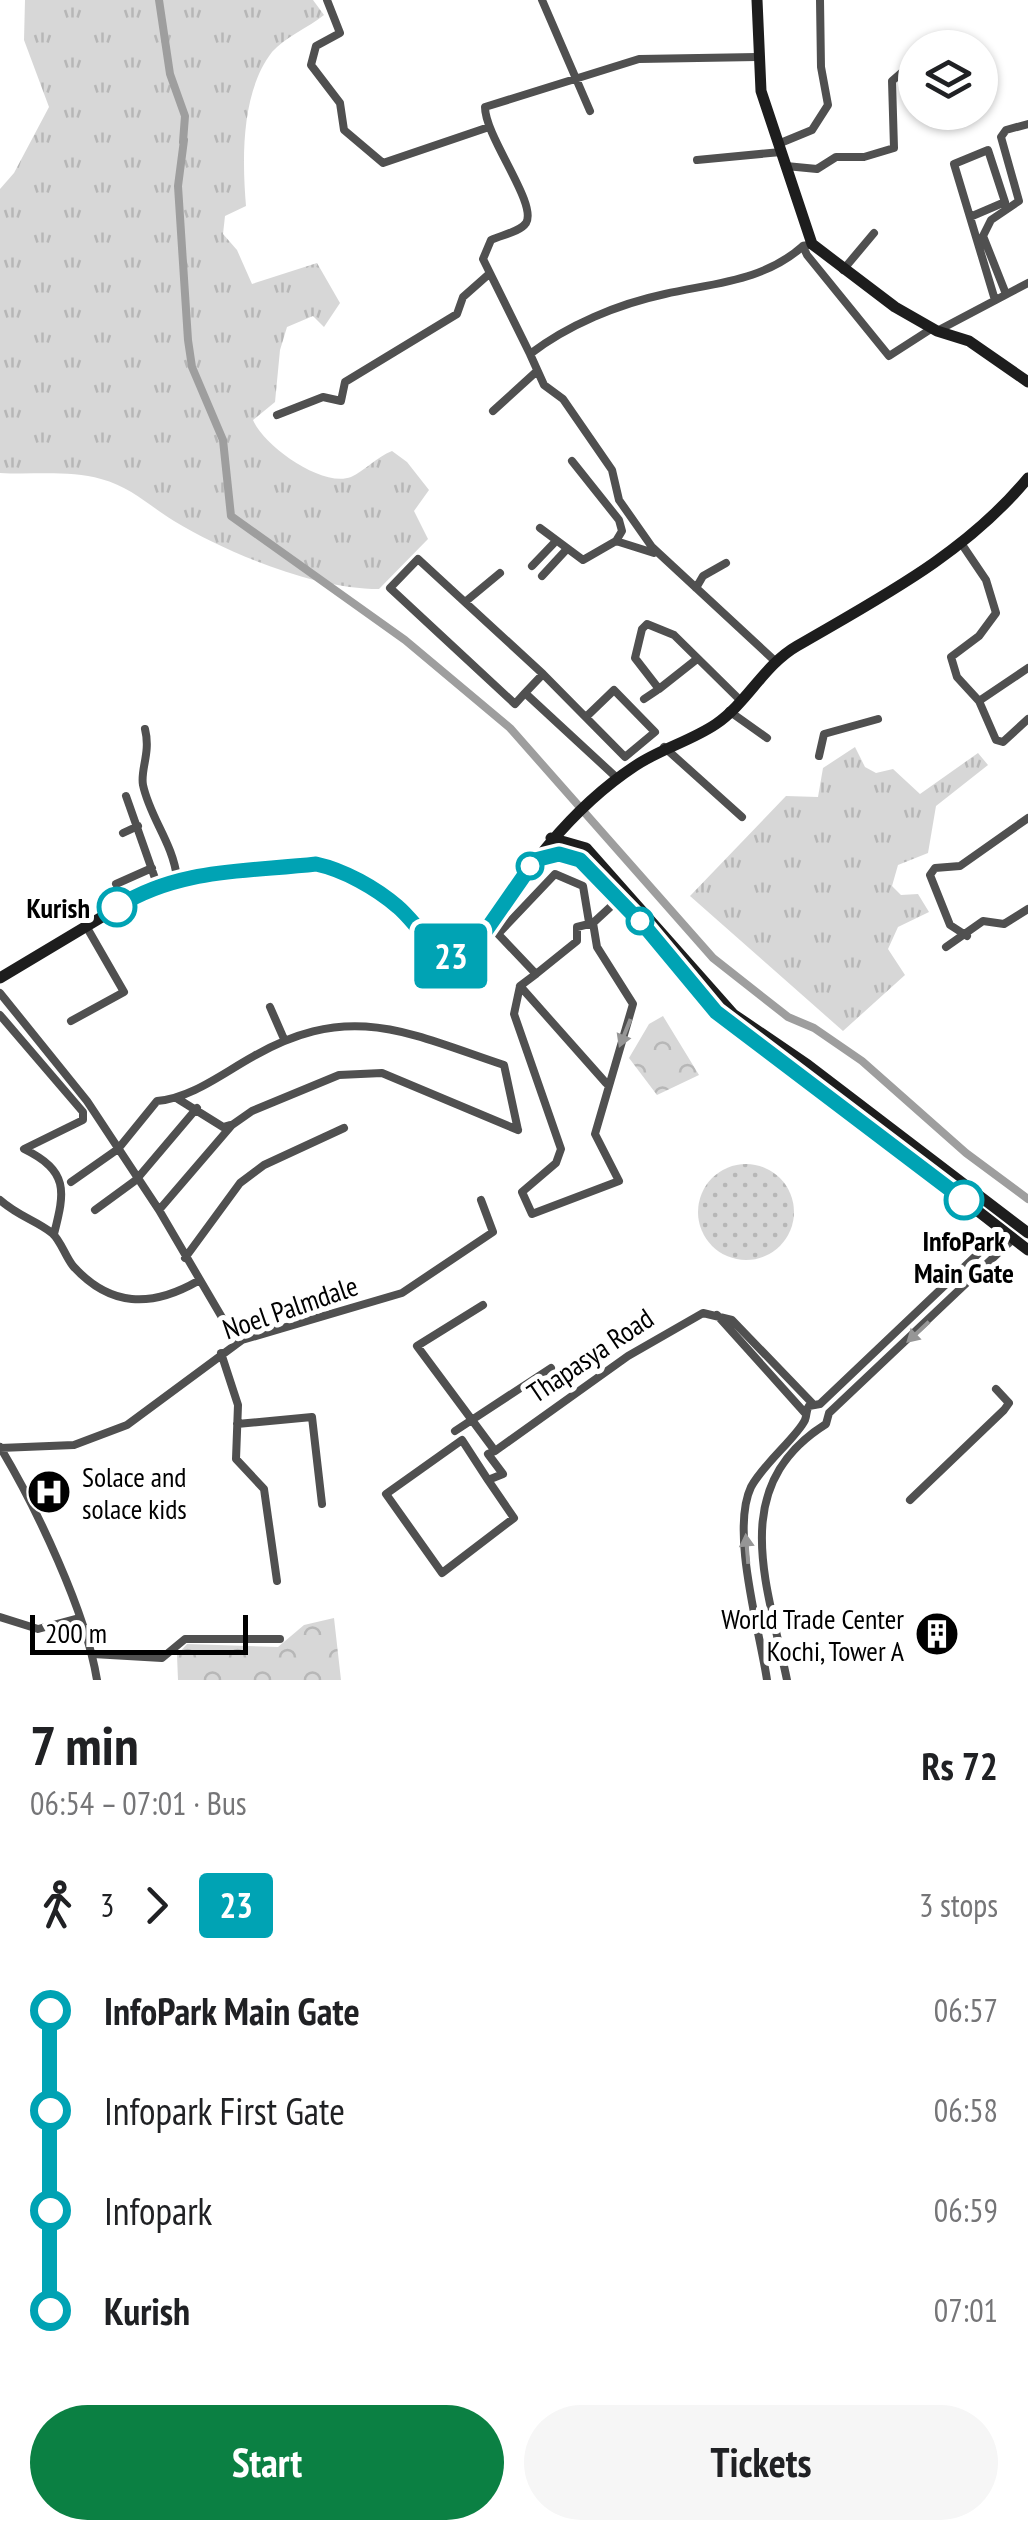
<!DOCTYPE html>
<html lang="en">
<head>
<meta charset="utf-8">
<style>
	:root { --surface:#fff; --page:#f6f6f6; --text:#202124; --muted:#757577; --accent:#0b8043 }
	body { margin:0; font-family:"PT Sans Narrow",sans-serif; background:var(--page); color:var(--text); height:100vh; display:flex; flex-direction:column; font-size:38px; white-space:nowrap }
	* { box-sizing:border-box; margin:0 }
	p { font-size:32px; color:var(--muted) }
	.icon { flex:none; width:55px; height:55px; fill:none; stroke:currentColor; stroke-width:2; stroke-linecap:round; stroke-linejoin:round }
	.map { position:relative; height:1680px; overflow:hidden }
	.side { display:flex; flex-direction:column; background:var(--surface); flex:1 }
	.side>* { flex:none }
	.badge { padding:0 20px; border-radius:8px; font-size:35px; line-height:65px }
	.tools { position:absolute; left:898px; top:30px; display:grid; gap:20px }
	.tools a { display:grid; place-items:center; width:100px; height:100px; border-radius:50%; background:var(--surface); box-shadow:0 2px 8px #0004; font-size:50px }
	.scale { position:absolute; left:30px; bottom:25px; width:218px; box-sizing:border-box; padding-left:10px; border:5px solid #000; border-top:0; font-size:28px; line-height:35px; white-space:nowrap; color:#000; -webkit-text-stroke:8px #fff; paint-order:stroke }
	.map>.badge { position:absolute; translate:-50% -50%; box-shadow:0 0 0 5px #fff }
	.legs { display:flex; align-items:center; gap:15px; height:110px; padding:0 30px; font-size:32px }
	.legs p { margin-inline-start:auto }
	.summary { display:flex; align-items:center; justify-content:space-between; height:170px; padding:0 30px }
	h1 { font-size:55px; font-weight:700; line-height:75px }
	.cta { display:flex; gap:20px; margin-top:auto; padding:20px 30px }
	.cta a { flex:1; height:115px; border-radius:60px; background:var(--accent); color:#fff; font-size:40px; font-weight:700; line-height:115px; text-align:center }
	.cta a+a { background:var(--page); color:var(--text) }
	ul { padding:0 30px; list-style:none }
	li { display:flex; align-items:center; gap:35px; height:100px; font-size:38px }
	li i { display:grid; place-items:center; width:15px; height:100%; margin:0 12px; background:currentColor }
	li i::after { content:''; width:25px; height:25px; margin:-12px; border:8px solid; border-radius:50%; background:var(--surface) }
	li p { margin-inline-start:auto }
	li:first-child i { background:linear-gradient(#0000 50%,currentColor 0) }
	li:last-child i { background:linear-gradient(currentColor 50%,#0000 0) }
	.map>svg:first-child { display:block }
	.grass { fill:url(#grass-tufts) }
	.forest { fill:url(#forest-crowns) }
	.garden { fill:url(#garden-dots) }
	.lines { fill:none; stroke-linecap:round; stroke-linejoin:round }
	.canal { stroke:#9e9e9e; stroke-width:8 }
	.minor { stroke:#505050; stroke-width:8 }
	.secondary { stroke:#1d1d1d; stroke-width:11 }
	.oneway { fill:#969696 }
	.line-1-casing { stroke:#fff; stroke-width:22 }
	.line-1 { stroke:#00a3b4; stroke-width:15 }
	.stop-1-dot { fill:#fff; stroke:#00a3b4; stroke-width:5 }
	.labels { text-anchor:middle; dominant-baseline:central; stroke-width:10; stroke-linejoin:round; paint-order:stroke }
	.stop-label { font-size:28px; font-weight:bold; fill:#000; stroke:#fff; text-anchor:end }
	.street-label { font-size:28px; fill:#000; stroke:#fff }
	.poi-label { font-size:28px; fill:#000; stroke:#fff; text-anchor:start }
</style>
</head>
<body>
<div class="map">
<svg width="1028" height="1680" viewBox="0 0 1028 1680">
	<defs>
		<pattern id="grass-tufts" width="24" height="20" patternUnits="userSpaceOnUse" patternTransform="scale(2.5)"><rect width="24" height="20" fill="#d7d7d7"/><path d="M3 7l-1-3M5 7V3M7 7l1-3M15 17l-1-3M17 17v-4M19 17l1-3" fill="none" stroke="#b7b7b7"/></pattern>
		<pattern id="forest-crowns" width="20" height="18" patternUnits="userSpaceOnUse" patternTransform="scale(2.5)"><rect width="20" height="18" fill="#d7d7d7"/><path d="M2 6a3 3 0 1 1 6 0M12 15a3 3 0 1 1 6 0" fill="none" stroke="#b7b7b7"/></pattern>
		<pattern id="garden-dots" width="8" height="8" patternUnits="userSpaceOnUse" patternTransform="scale(2.5)"><rect width="8" height="8" fill="#d7d7d7"/><path d="M2 2h.1M6 6h.1" fill="none" stroke="#b7b7b7" stroke-width="1.8" stroke-linecap="round"/></pattern>
	</defs>
	<rect width="100%" height="100%" fill="#fff"/>
	<path class="grass" d="M 25,0 L 313,0 L 324,15 C 309,27 284,38 272,52 C 241,92 242,159 246,206 L 225,216 L 223,234 L 237,250 L 252,284 L 317,263 L 340,303 L 324,327 L 313,316 L 287,327 L 280,350 L 275,402 L 253,420 C 263,445 322,488 351,477 C 364,471 377,457 392,451 L 407,462 L 429,490 L 414,511 L 428,539 L 379,589 C 315,589 229,554 174,521 C 148,505 131,487 101,479 C 70,470 32,475 0,473 L 0,189 L 14,173 L 49,107 L 24,40 Z
		M 855,747 L 865,767 L 876,773 L 893,769 L 920,794 L 978,753 L 988,765 L 936,806 L 928,853 L 898,865 L 892,886 L 901,895 L 918,894 L 929,912 L 898,927 L 888,949 L 905,975 L 843,1031 L 690,896 L 786,796 L 818,797 L 823,768 Z"/>
	<path class="forest" d="M 663,1016 L 699,1075 L 657,1095 L 629,1058 L 649,1024 Z
		M 334,1618 L 341,1680 L 178,1680 L 177,1655 L 187,1644 L 278,1647 L 304,1625 Z"/>
	<path class="garden" d="M698 1212a48 48 0 1 1 96 0a48 48 0 1 1-96 0Z"/>
	<g class="lines">
		<path class="canal" d="M 159,0 L 170,74 L 185,116 L 183,142
			M 184,140 L 178,186 L 188,340 L 192,367 L 223,440 L 231,516 L 405,640 L 510,728 L 713,958 L 788,1017 L 814,1028 L 862,1061 L 966,1153 L 1028,1199"/>
		<path class="minor" d="M 327,0 L 340,33 L 316,46 L 311,65 L 340,103 L 344,130 L 383,163 L 489,127
			M 542,0 L 590,111
			M 931,48 L 933,45
			M 778,144 L 812,130 L 828,105 L 821,67 L 820,0
			M 697,160 L 781,152
			M 786,166 L 817,169 L 836,157 L 864,157 L 894,148 L 892,81 L 915,61
			M 970,217 L 1005,202 L 988,150 L 954,164 L 995,300
			M 808,245 L 803,246 L 807,255 L 889,356 L 931,329
			M 843,270 L 874,233
			M 1006,294 L 983,236 L 991,220 L 1019,201 L 1001,137 L 1006,130 L 1028,124
			M 937,331 L 1028,283
			M 530,354 L 483,259 L 491,240 C 501,235 520,232 526,223 C 538,204 485,137 485,107 L 639,59 L 757,57
			M 493,411 L 537,371
			M 277,415 L 323,397 L 341,401 L 345,382 L 457,314 L 463,297 L 489,274
			M 572,461 L 619,520 L 622,531 L 616,541 L 654,553
			M 540,528 L 583,560 L 616,541
			M 961,543 L 986,580 L 996,613 L 979,636 L 951,657 L 957,677 L 979,701 L 996,740 L 1003,742 L 1028,719
			M 532,566 L 555,542
			M 542,576 L 566,550
			M 696,588 L 703,576 L 726,563
			M 465,602 L 500,573
			M 697,659 L 659,689 L 635,658 L 642,629 L 647,624 L 674,635 L 741,701
			M 775,661 L 652,547 L 619,500 L 612,470 L 563,399 L 544,385 L 530,354 C 568,325 618,304 665,294 C 714,283 764,281 803,246
			M 543,674 L 625,757 L 655,732 L 614,690 L 586,717
			M 525,693 L 515,704 L 390,588 L 418,559 L 543,674 L 525,693 L 617,778
			M 644,699 L 659,689
			M 979,701 L 1028,668
			M 729,711 L 767,738
			M 145,729 C 151,753 140,770 143,785 C 150,818 173,843 177,878
			M 664,747 L 742,817
			M 819,756 L 824,734 L 878,719
			M 126,796 L 157,884
			M 123,833 L 138,826
			M 116,884 L 152,868
			M 589,922 L 583,886 L 555,874 L 498,934 L 536,974 L 520,986 L 514,1014 L 561,1149 L 556,1163 L 522,1192 L 532,1214 L 619,1181 L 595,1134 L 633,1004 L 597,947 L 593,923
			M 967,936 L 950,925 L 930,875 L 935,868 L 960,866 L 1028,818
			M 946,947 L 983,921 L 1004,924 L 1028,909
			M 536,974 L 577,941 L 577,927 L 593,923 L 619,899
			M 520,986 L 606,1083
			M 0,993 L 87,1101 L 159,1210 L 237,1343
			M 270,1007 L 284,1039
			M 0,1015 L 83,1112 L 83,1120 L 24,1149 C 69,1171 65,1191 54,1234
			M 71,1021 L 124,992 L 86,926
			M 178,1099 L 223,1127 L 230,1125
			M 71,1182 L 118,1149 L 157,1101 C 192,1098 223,1073 254,1056 C 351,1001 408,1033 504,1065 L 518,1130
			M 0,1200 C 18,1216 35,1220 52,1233 C 61,1241 65,1256 73,1266 C 110,1307 151,1308 198,1281
			M 95,1210 L 136,1180 L 197,1108
			M 159,1210 L 232,1125 L 252,1111 L 339,1075 L 382,1073 L 518,1130
			M 185,1258 L 240,1183 L 264,1165 L 344,1128
			M 483,1305 L 417,1346 L 495,1451 L 628,1356 L 703,1313 L 732,1320 L 813,1404
			M 717,1315 L 805,1413
			M 221,1353 L 238,1405 L 236,1459 L 264,1489 L 277,1581
			M 237,1424 L 312,1417 L 322,1504
			M 455,1431 L 551,1368
			M 0,1447 C 36,1507 86,1612 97,1680
			M 0,1448 L 74,1445 L 127,1425 L 242,1340 L 402,1293 L 493,1232 L 481,1200
			M 488,1480 L 462,1440 L 386,1494 L 442,1573 L 514,1518 L 488,1480 L 503,1474 L 488,1454 L 495,1451
			M 910,1500 L 1004,1410 L 1009,1403 L 996,1389
			M 0,1617 L 38,1629 L 79,1618
			M 93,1654 L 162,1658 L 185,1639 L 280,1639
			M 767,1680 C 760,1632 730,1531 751,1487 C 764,1463 797,1437 805,1420 C 807,1415 806,1410 809,1406 L 820,1404 L 1002,1231
			M 787,1680 C 767,1583 727,1486 826,1424 L 829,1413 L 1013,1239"/>
		<path class="secondary" d="M 757,0 L 761,91 L 812,244 L 895,307 L 937,331 L 969,341 L 1028,382
			M 551,838 L 586,848 L 733,1014 L 808,1065 L 1028,1233
			M 539,859 L 559,854 L 581,859 L 647,929 L 716,1012 L 802,1074 L 1028,1250
			M 0,978 L 157,884 L 190,876 L 316,864 C 369,874 406,916 443,952 L 465,952 L 480,939 C 525,873 567,811 635,766 C 660,749 691,741 716,724 C 747,703 764,665 797,646 C 881,597 965,554 1028,478"/>
	</g>
	<defs><path id="oneway-solid" d="M-6-.8H1V-3.2L6.5 0L1 3.2V.8H-6Z" transform="scale(2.5)"/></defs>
	<g class="oneway">
		<use href="#oneway-solid" transform="translate(625 1033) rotate(112)"/>
		<use href="#oneway-solid" transform="translate(918 1332) rotate(137)"/>
		<use href="#oneway-solid" transform="translate(747 1549) rotate(-95)"/>
	</g>
	<g class="lines">
		<defs>
			<path id="line-1" d="M 117,907 C 179,868 245,872 316,864 C 344,870 376,888 398,907 C 415,921 434,955 457,956 L 480,939 L 535,860 L 559,854 L 580,860 L 647,929 L 716,1012 L 964,1200"/>
		</defs>
		<use href="#line-1" class="line-1-casing"/>
		<use href="#line-1" class="line-1"/>
	</g>
	<defs>
		<symbol id="hospital-disc" viewBox="-11 -11 22 22"><circle r="9.5" fill="#000" stroke="#fff"/><path d="M-5-5h3v3.5h4V-5h3V5h-3V1.5h-4V5h-3Z" fill="#fff"/></symbol>
		<symbol id="building-disc" viewBox="-11 -11 22 22"><circle r="9.5" fill="#000" stroke="#fff"/><path d="M-4-6H4V6H1V3H-1V6H-4ZM-2.5-4.3h1.7v1.8h-1.7ZM.8-4.3h1.7v1.8H.8ZM-2.5-1h1.7V.8h-1.7ZM.8-1h1.7V.8H.8Z" fill="#fff"/></symbol>
	</defs>
	<g fill-rule="evenodd">
		<use href="#hospital-disc" x="24" y="1467" width="50" height="50"/>
		<use href="#building-disc" x="912" y="1609" width="50" height="50"/>
	</g>
	<g class="stop-1-dot">
		<circle cx="530" cy="866" r="12"/>
		<circle cx="117" cy="907" r="18"/>
		<circle cx="640" cy="921" r="12"/>
		<circle cx="964" cy="1200" r="18"/>
	</g>
	<g class="labels">
		<g class="stop-label">
			<text x="90" y="907">Kurish</text>
			<text x="964" y="1240" text-anchor="middle">InfoPark<tspan x="964" dy="32">Main Gate</tspan></text>
		</g>
		<g class="street-label">
			<text transform="translate(290 1307) rotate(-19)">Noel Palmdale</text>
			<text transform="translate(590 1355) rotate(-34)">Thapasya Road</text>
		</g>
		<g class="poi-label">
			<text x="82" y="1476">Solace and<tspan x="82" dy="32">solace kids</tspan></text>
			<text x="904" y="1618" text-anchor="end">World Trade Center<tspan x="904" dy="32">Kochi, Tower A</tspan></text>
		</g>
	</g>
</svg>
<div class="tools">
<a><svg class="icon" aria-label="layers" viewBox="0 0 24 24"><path d="M12 4l9 5-9 5-9-5zM3 14l9 5 9-5"/></svg></a>
</div>
<div class="scale">200 m</div>
<b class="badge" style="left:451px;top:956px;background:#00a3b4;color:#fff">23</b>
</div>
<section class="side">
<div class="summary"><div><h1>7 min</h1><p>06:54 – 07:01 · Bus</p></div><b>Rs 72</b></div>
<div class="legs"><svg class="icon" aria-label="walk" viewBox="0 0 24 24"><circle cx="13" cy="4" r="2"/><path d="M13 8l-2 6 4 7M11 14l-3 7M7 12l3-4h3l4 4"/></svg>3<svg class="icon" aria-label="forward" viewBox="0 0 24 24"><path d="M9 5l7 7-7 7"/></svg><b class="badge" style="background:#00a3b4;color:#fff">23</b><p>3 stops</p></div>
<ul>
<li><i style="color:#00a3b4"></i><b>InfoPark Main Gate</b><p>06:57</p></li>
<li><i style="color:#00a3b4"></i><span>Infopark First Gate</span><p>06:58</p></li>
<li><i style="color:#00a3b4"></i><span>Infopark</span><p>06:59</p></li>
<li><i style="color:#00a3b4"></i><b>Kurish</b><p>07:01</p></li>
</ul>
<div class="cta"><a>Start</a><a>Tickets</a></div>
</section>
</body>
</html>
